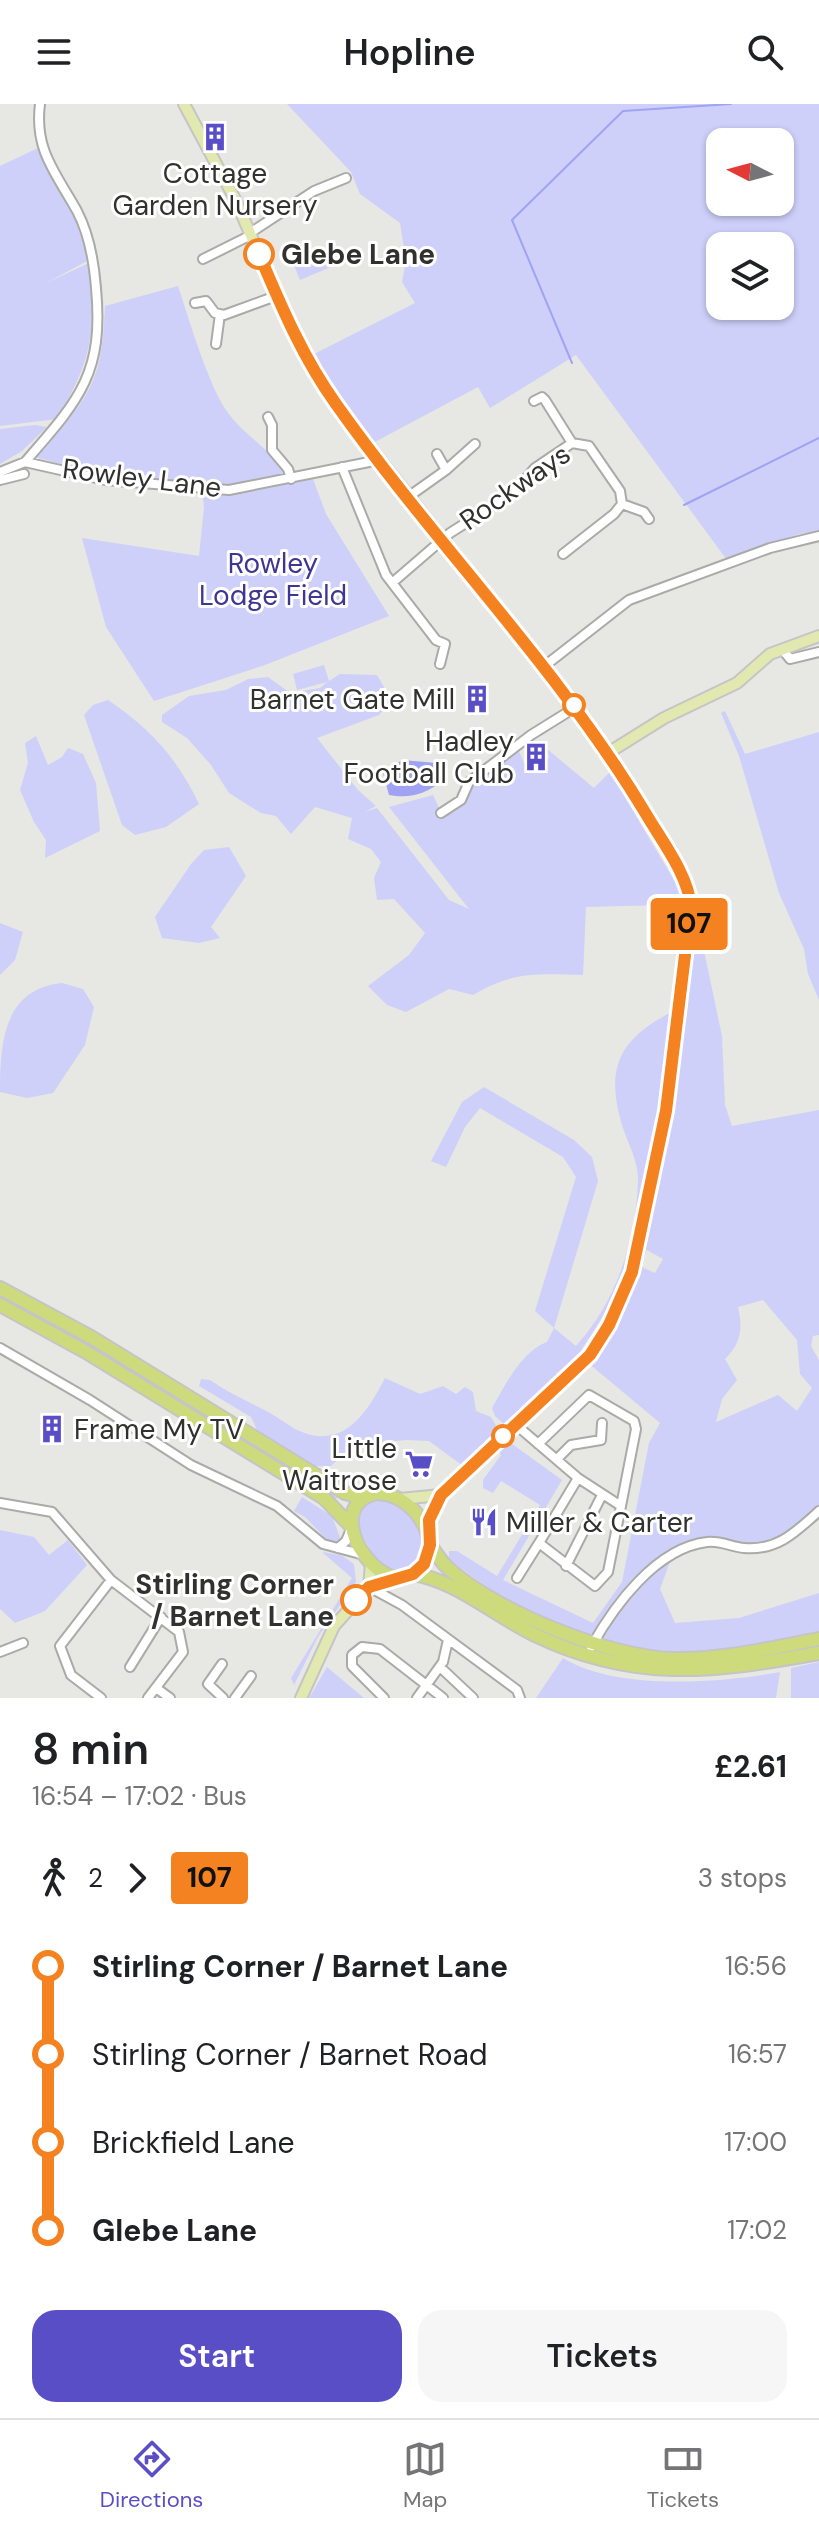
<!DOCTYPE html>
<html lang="en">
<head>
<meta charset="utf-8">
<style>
	:root { --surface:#fff; --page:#f6f6f6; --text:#202124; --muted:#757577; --line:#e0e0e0; --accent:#5a4ec7 }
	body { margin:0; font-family:"DM Sans",sans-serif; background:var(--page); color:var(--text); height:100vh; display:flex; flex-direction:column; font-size:30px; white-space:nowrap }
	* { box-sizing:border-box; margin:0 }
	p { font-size:26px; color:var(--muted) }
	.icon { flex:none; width:44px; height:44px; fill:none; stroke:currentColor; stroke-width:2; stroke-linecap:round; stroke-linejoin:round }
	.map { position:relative; height:1594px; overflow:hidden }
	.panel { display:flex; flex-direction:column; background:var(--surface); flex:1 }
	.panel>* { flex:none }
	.badge { padding:0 16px; border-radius:6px; font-size:28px; line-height:52px }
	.needle { width:52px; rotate:276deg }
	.tools { position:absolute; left:706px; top:24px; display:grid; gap:16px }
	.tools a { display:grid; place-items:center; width:88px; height:88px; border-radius:16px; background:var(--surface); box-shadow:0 2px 6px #0004; font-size:40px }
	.map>.badge { position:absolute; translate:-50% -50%; box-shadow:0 0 0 4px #fff }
	.legs { display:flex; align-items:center; gap:12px; height:88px; padding:0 32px; font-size:26px }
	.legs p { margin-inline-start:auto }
	.head { display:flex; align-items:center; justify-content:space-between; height:136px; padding:0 32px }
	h1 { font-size:44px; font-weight:600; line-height:60px }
	.action { display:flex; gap:16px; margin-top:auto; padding:16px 32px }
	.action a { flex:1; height:92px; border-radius:24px; background:var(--accent); color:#fff; font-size:32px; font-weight:600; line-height:92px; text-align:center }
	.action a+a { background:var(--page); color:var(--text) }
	ul { padding:0 32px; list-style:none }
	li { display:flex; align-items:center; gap:28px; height:88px; font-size:30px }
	li i { display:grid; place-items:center; width:12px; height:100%; margin:0 10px; background:currentColor }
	li i::after { content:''; width:20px; height:20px; margin:-10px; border:6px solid; border-radius:50%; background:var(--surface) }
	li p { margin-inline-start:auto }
	li:first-child i { background:linear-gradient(#0000 50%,currentColor 0) }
	li:last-child i { background:linear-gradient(currentColor 50%,#0000 0) }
	header { display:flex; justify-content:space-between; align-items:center; height:104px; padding:0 32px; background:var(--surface); font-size:36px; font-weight:600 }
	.dock { display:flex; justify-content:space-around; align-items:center; height:112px; border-top:2px solid var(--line); background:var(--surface); font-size:22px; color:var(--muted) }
	.dock a { display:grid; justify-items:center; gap:4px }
	.dock .current { color:var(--accent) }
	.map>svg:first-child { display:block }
	.green { fill:#ced0f9; fill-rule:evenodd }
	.water { fill:#a0a2f4 }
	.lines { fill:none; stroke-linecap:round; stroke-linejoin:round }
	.stream { stroke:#a0a2f4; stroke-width:2 }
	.minor-casing { stroke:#aaaba7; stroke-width:12 }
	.major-casing { stroke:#c5c5c5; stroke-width:14 }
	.highway-casing { stroke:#c5c5c5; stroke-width:16 }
	.minor { stroke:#fff; stroke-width:8 }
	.major { stroke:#e2e9b0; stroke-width:10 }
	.highway { stroke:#cedb7c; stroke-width:12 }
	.line-1-casing { stroke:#fff; stroke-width:18 }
	.line-1 { stroke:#f58220; stroke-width:12 }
	.stop-1-dot { fill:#fff; stroke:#f58220; stroke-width:4 }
	.labels { text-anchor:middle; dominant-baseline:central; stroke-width:6; stroke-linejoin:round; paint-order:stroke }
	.poi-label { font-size:28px; fill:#31312f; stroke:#fff; text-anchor:end }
	.stop-label { font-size:28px; font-weight:bold; fill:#31312f; stroke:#fff; text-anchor:start }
	.street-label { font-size:28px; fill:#31312f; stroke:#fff }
	.park-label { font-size:28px; fill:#3f3592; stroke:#fff }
</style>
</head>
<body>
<header><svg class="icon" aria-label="menu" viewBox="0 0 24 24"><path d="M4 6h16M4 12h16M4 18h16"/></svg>Hopline<svg class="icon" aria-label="search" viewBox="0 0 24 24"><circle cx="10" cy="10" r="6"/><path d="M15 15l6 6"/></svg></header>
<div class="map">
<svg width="819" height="1594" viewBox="0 0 819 1594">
	<rect width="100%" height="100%" fill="#e7e7e4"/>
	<path class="green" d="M 287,0 L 819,0 L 819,428 L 799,430 L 727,456 L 576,251 L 490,304 L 478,283 L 371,340 L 314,250 L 415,199 L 402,178 L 406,157 L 400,119 L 360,90 L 351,68 ZM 720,38 L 780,38 L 780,98 L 720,98 ZM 720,142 L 780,142 L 780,202 L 720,202 Z
		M 38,44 L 75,116 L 89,156 L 46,179 L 89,159 C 95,230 94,252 57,315 L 0,322 L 0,62 Z
		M 326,145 L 333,162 L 300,176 L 293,159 Z
		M 178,182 C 189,215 208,280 226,306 C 243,331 271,345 286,370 L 231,382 L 200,380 L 90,368 L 35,353 C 88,294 102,283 105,202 Z
		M 35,321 L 47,323 L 22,347 L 0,360 L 0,325 Z
		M 313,375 L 326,410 L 389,512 L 265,561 L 154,597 L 106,523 L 82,434 L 199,452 L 204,403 L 202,387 L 233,389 Z
		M 324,561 L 329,577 L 340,570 L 377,571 L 392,597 L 379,611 L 317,634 L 358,686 L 376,702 L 365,708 L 377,704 L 449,796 L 469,805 L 389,703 L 433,691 L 441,708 L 461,696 L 469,678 L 517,643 L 526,663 L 549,654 L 547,645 L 594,684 L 610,668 L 684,793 L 664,801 L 586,803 L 583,871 C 537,870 513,867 473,891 L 449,885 L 406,908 L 387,901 L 368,882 L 409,851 L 425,829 L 394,795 L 377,796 L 374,774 L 381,758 L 371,745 L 348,735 L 352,714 L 315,703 L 291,730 L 276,712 L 261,709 L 229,689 L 211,661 L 187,634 L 162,618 L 162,611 L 189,592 L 226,586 L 248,575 L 268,573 L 290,589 L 320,584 L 327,578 L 297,586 L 293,570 Z
		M 108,596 C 150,624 177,654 199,700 L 166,723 L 135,731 L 122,721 L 84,611 L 93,601 Z
		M 725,607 L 745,650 L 819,628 L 819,896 L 808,870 L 804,845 L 779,789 L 739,652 L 721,609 Z
		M 36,632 L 48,661 L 62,653 L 68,644 L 83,650 L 96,679 L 100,727 L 45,754 L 46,736 L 34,718 L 20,686 L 28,659 L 25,639 Z
		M 229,743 L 246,772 L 211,823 L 220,834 L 199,839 L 162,834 L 155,813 L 191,760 L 204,746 Z
		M 0,819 L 23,828 L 15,856 L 0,871 Z
		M 693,825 L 700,828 L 722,932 L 725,1001 L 732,1022 L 819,1006 L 819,1231 L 813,1232 L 811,1242 L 819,1256 L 819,1407 L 795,1429 L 760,1444 L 705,1438 L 672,1452 L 660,1485 L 675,1519 L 739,1514 L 819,1489 L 819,1529 C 771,1538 716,1550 667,1547 C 589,1544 508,1503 449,1455 L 449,1447 L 457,1447 L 497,1472 L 540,1401 L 501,1377 L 493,1389 L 483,1384 L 483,1376 L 501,1351 L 498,1344 L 508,1337 L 562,1376 L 503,1476 L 593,1519 L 622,1478 L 649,1339 L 660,1319 L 587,1258 L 612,1223 L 642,1163 L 655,1169 L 663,1155 L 645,1145 L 670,1016 ZM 763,1196 L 797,1236 L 800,1270 L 812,1284 L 797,1307 L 778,1291 L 716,1318 L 722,1295 L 737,1276 L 725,1255 C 741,1239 743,1225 738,1203 Z
		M 62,879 L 83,885 L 94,903 L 85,941 L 53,989 L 27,994 L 0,988 C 0,940 3,885 62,879 Z
		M 670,909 L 664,970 L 640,1115 L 620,1185 L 580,1248 L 504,1320 L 495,1312 L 492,1304 C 505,1281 522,1247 547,1238 L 554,1224 L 535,1207 L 576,1073 L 563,1053 L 480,1004 L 465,1023 L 446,1063 L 431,1057 L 462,998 L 484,983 L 574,1036 L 592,1053 L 598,1077 L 554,1224 L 576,1242 C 616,1198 636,1137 638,1078 C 639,1059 629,1042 623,1024 C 605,967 617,936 670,909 Z
		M 0,1191 L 100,1245 L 338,1392 L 336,1395 L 79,1237 L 0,1195 Z
		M 385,1274 L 420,1290 L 443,1282 L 456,1290 L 465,1283 L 473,1288 L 476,1307 L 491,1313 L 498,1325 L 463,1362 L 429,1337 L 406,1336 L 352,1342 L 331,1362 L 314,1362 L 259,1330 L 251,1313 L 199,1282 L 201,1275 L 210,1276 C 229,1289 249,1298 270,1309 C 281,1315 291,1324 302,1328 C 345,1345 368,1307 385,1274 Z
		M 302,1393 L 332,1412 L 341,1436 L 329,1438 L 305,1413 L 294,1407 Z
		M 383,1394 C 415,1405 444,1446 403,1467 L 379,1460 L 357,1423 C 358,1406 366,1396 383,1394 Z
		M 0,1426 L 34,1433 L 49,1451 L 68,1436 L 87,1461 L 45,1507 L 15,1519 L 0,1505 Z
		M 322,1448 L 341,1451 L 354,1460 L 356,1478 L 318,1533 L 294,1581 L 291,1574 L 352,1474 Z
		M 563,1554 C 616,1587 721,1579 780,1568 L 776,1594 L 536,1594 Z
		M 819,1558 L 819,1594 L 791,1594 L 791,1564 Z
		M 327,1563 L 364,1594 L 309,1594 Z"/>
	<path class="water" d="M 402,656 L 437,659 L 444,665 L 443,676 C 426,690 410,695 389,691 L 383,669 Z"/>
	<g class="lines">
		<path class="stream" d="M 572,259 L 512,116 L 623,7 L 731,0
			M 684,401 L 819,334"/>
		<defs>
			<path id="minor" d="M 250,129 L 314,87 L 346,74
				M 203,155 L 251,131
				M 195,199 L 206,197 L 215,209 L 224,211 L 276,192
				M 216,240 L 220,210
				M 534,297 L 542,293 L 545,296 L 572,339
				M 268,313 L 272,321 L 272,346 L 288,365 L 291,375
				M 25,358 C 79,296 104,270 96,184 C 94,158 89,130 77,107 C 56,69 34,46 40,0
				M 342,363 L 386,471 L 436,536 L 445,540 L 440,560
				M 446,366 L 475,340
				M 0,368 L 25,358 L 105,376 L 229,386 L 379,356
				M 0,376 L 24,370
				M 408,393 L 446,366 L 437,350
				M 622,400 L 644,408 L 649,415
				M 392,479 L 450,429 L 513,389 L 535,364 L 572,339 L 589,342 L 620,387 L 622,400 L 614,410 L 563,450
				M 782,545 L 790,555 L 819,548
				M 542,564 L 629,496 L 770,444 L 819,432
				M 441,709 L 461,696 L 469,678 L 531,631 L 576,603
				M 0,1244 L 90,1296 L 191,1361 L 277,1402 L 323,1440 L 364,1451
				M 515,1320 L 578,1374 L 621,1402 L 608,1468 L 595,1482 L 539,1439 L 578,1374
				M 538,1340 L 589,1291 L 634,1317 L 636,1325 L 621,1402
				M 558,1354 L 571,1341 L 601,1336 L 602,1319
				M 0,1399 L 52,1408 L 111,1476 L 179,1528 L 183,1548 L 148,1594
				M 338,1444 L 346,1437 L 351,1425
				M 566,1462 L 602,1391
				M 517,1474 L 539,1439
				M 369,1483 L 402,1501 L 517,1586 L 520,1594
				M 591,1543 C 614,1502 656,1444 707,1438 C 720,1436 731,1443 744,1444 C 777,1447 796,1428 819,1407
				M 0,1548 L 23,1539
				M 222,1560 L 208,1580 L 223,1594
				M 130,1563 L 161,1513
				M 440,1563 L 473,1594
				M 156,1584 L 170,1594
				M 101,1594 L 71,1571 L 60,1542 L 111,1476
				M 235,1594 L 251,1572
				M 384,1594 L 352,1562 L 352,1551 L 362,1543 L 380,1545 L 443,1594
				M 417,1594 L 443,1558 L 448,1536"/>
			<path id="major" d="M 184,0 L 236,97 L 288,217 L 336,300 L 583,613 L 674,757 L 689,787 L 691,802 L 666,1007 L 639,1147 L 614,1209 L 590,1251 L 441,1391 L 429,1416 L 428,1428
				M 608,649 L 664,614 L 737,579 L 770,550 L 819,532
				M 400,1395 L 441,1391
				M 369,1483 L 371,1460
				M 301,1594 L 334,1522 L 369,1483 L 395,1474"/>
			<path id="highway" d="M 0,1184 L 91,1233 L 345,1389 L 364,1394
				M 0,1201 L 86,1248 L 324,1394 L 350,1421
				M 377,1389 C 407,1390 433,1420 429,1450 C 397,1524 309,1403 377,1389 Z
				M 430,1441 C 436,1449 441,1458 449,1465 C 496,1507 610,1554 674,1555 C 722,1556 771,1544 819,1535
				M 413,1470 C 455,1476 494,1511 533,1530 C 634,1579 713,1568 819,1549"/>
		</defs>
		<use href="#minor" class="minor-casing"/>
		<use href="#major" class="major-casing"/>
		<use href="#highway" class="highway-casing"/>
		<use href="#minor" class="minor"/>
		<use href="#major" class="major"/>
		<use href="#highway" class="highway"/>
	</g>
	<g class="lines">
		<defs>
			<path id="line-1" d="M 259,150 C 281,202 303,254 336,300 C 435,440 558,563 646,710 C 663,739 687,769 691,802 L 666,1007 L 632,1168 L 609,1221 L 590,1251 L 441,1391 L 429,1416 L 430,1441 L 424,1460 L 413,1470 L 369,1483 L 356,1496"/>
		</defs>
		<use href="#line-1" class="line-1-casing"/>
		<use href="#line-1" class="line-1"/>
	</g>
	<defs>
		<symbol id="building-bare" viewBox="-9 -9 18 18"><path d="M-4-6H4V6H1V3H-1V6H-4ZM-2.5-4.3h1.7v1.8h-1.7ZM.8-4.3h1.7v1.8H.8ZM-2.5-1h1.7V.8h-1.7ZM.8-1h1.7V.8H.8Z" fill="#5a4ec7" stroke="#fff" stroke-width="2.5" paint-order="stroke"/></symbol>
		<symbol id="supermarket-bare" viewBox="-9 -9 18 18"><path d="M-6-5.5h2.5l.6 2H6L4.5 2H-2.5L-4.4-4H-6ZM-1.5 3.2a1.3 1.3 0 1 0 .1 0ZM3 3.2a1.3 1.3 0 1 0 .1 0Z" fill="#5a4ec7" stroke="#fff" stroke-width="2.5" paint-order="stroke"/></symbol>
		<symbol id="restaurant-bare" viewBox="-9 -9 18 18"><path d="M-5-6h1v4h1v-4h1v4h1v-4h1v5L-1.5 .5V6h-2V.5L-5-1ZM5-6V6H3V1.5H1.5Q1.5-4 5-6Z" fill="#5a4ec7" stroke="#fff" stroke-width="2.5" paint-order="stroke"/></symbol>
	</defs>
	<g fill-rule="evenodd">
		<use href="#building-bare" x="195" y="13" width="40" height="40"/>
		<use href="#building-bare" x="457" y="575" width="40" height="40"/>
		<use href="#building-bare" x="516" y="633" width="40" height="40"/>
		<use href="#building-bare" x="32" y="1305" width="40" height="40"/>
		<use href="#supermarket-bare" x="399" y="1340" width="40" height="40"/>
		<use href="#restaurant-bare" x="464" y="1398" width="40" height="40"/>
	</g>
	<g class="stop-1-dot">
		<circle cx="259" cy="150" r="14"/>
		<circle cx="574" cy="601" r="10"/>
		<circle cx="503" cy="1332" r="10"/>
		<circle cx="356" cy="1496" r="14"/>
	</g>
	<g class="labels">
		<g class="poi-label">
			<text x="215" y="69" text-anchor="middle">Cottage<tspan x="215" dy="32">Garden Nursery</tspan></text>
			<text x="455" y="595">Barnet Gate Mill</text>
			<text x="514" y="637">Hadley<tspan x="514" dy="32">Football Club</tspan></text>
			<text x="74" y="1325" text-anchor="start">Frame My TV</text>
			<text x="397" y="1344">Little<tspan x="397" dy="32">Waitrose</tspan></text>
			<text x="506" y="1418" text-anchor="start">Miller &amp; Carter</text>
		</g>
		<g class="stop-label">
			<text x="281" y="150">Glebe Lane</text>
			<text x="334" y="1480" text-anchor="end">Stirling Corner<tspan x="334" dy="32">/ Barnet Lane</tspan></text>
		</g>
		<g class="street-label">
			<text transform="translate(142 374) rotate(7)">Rowley Lane</text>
			<text transform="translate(515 383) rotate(-35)">Rockways</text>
		</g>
		<g class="park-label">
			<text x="273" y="459">Rowley<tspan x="273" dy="32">Lodge Field</tspan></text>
		</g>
	</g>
</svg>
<div class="tools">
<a><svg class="needle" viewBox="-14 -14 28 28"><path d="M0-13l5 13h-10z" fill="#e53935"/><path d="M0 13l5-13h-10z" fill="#757577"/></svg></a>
<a><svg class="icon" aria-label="layers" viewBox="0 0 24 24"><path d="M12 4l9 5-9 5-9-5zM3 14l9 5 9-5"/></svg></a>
</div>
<b class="badge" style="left:689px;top:820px;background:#f58220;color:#111">107</b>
</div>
<section class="panel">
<div class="head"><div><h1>8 min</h1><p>16:54 – 17:02 · Bus</p></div><b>£2.61</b></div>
<div class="legs"><svg class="icon" aria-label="walk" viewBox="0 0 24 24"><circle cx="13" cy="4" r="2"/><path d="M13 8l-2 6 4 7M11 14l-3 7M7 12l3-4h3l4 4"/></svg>2<svg class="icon" aria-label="forward" viewBox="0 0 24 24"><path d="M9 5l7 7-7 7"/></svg><b class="badge" style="background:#f58220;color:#111">107</b><p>3 stops</p></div>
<ul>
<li><i style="color:#f58220"></i><b>Stirling Corner / Barnet Lane</b><p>16:56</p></li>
<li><i style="color:#f58220"></i><span>Stirling Corner / Barnet Road</span><p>16:57</p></li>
<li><i style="color:#f58220"></i><span>Brickfield Lane</span><p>17:00</p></li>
<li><i style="color:#f58220"></i><b>Glebe Lane</b><p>17:02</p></li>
</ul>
<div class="action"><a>Start</a><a>Tickets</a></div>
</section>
<nav class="dock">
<a class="current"><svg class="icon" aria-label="directions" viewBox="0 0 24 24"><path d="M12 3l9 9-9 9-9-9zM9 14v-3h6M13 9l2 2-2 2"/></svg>Directions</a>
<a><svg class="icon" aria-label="map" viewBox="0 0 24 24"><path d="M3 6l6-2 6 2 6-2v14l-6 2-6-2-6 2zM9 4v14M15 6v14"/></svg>Map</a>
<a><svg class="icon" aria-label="tickets" viewBox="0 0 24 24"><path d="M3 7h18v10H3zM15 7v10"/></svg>Tickets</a>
</nav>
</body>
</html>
